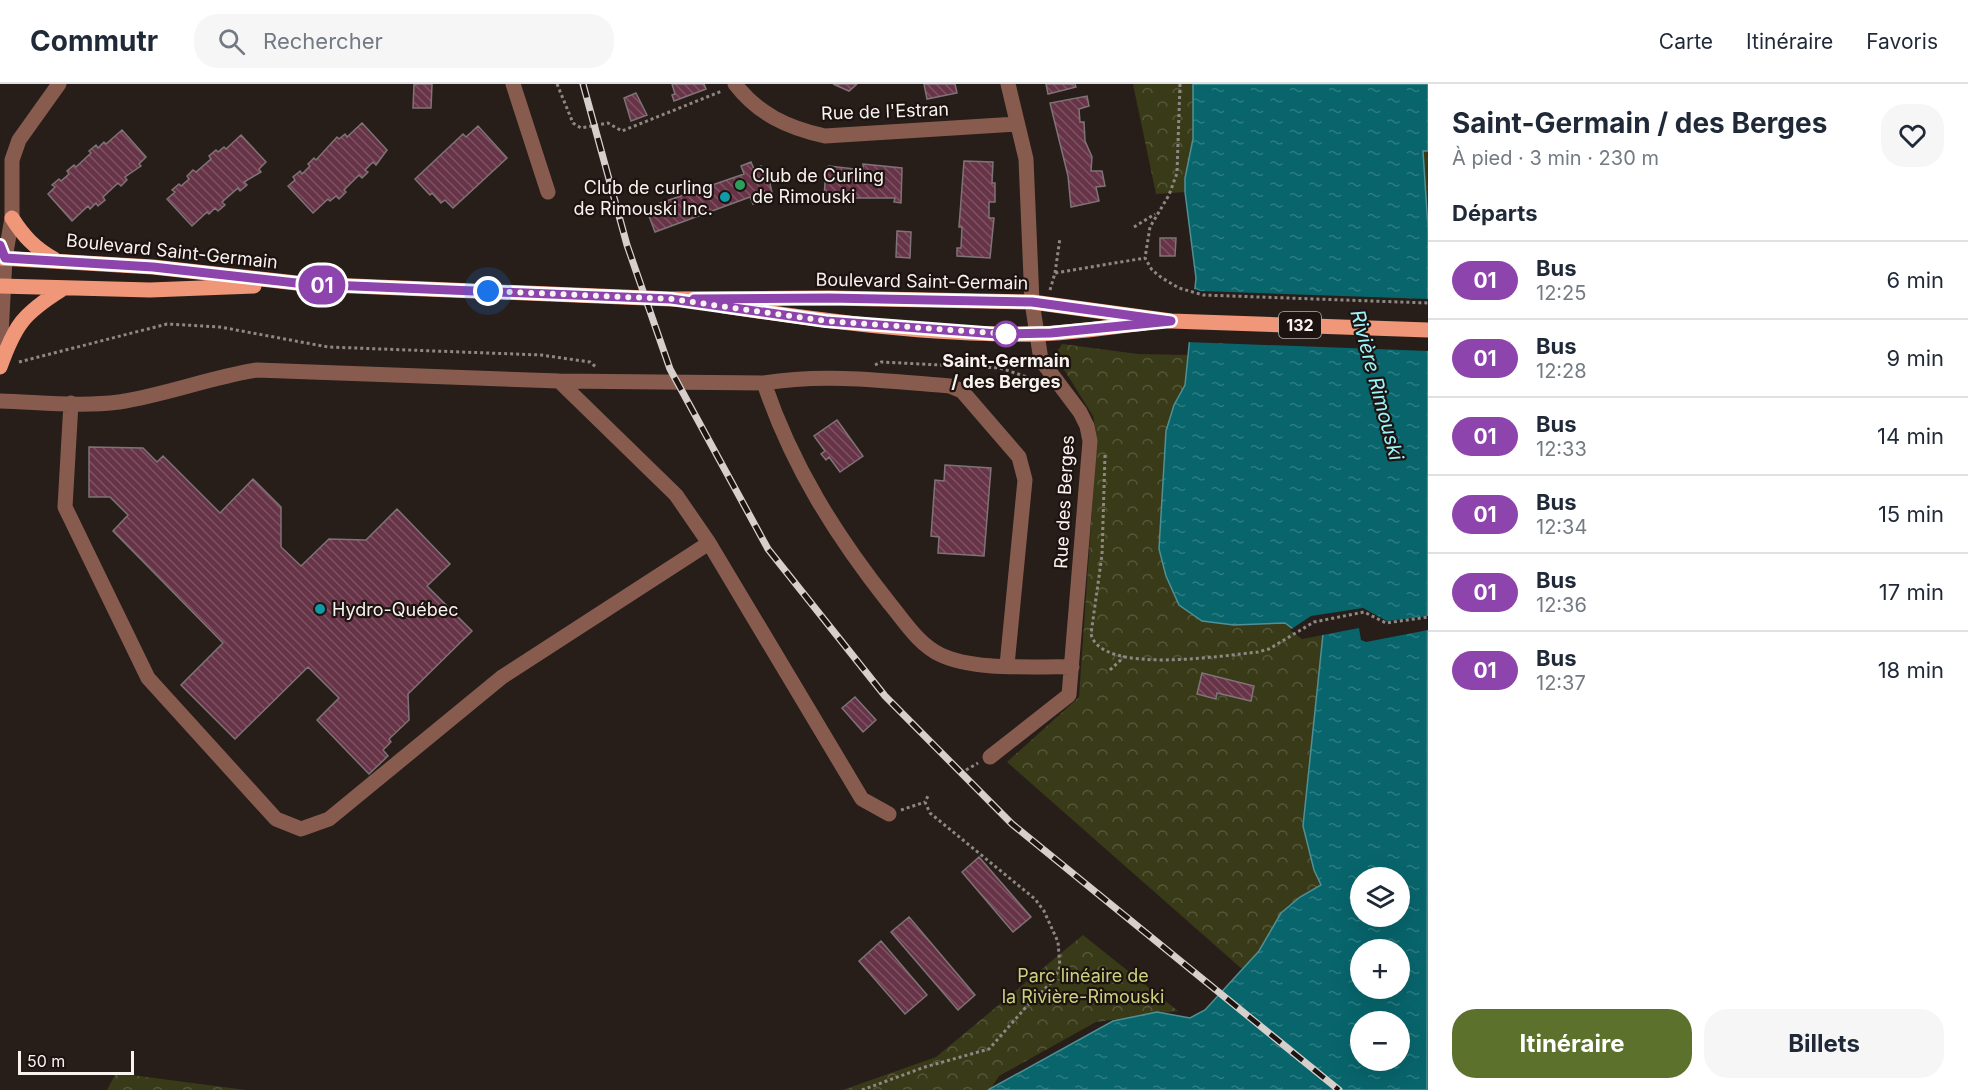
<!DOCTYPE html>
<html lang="fr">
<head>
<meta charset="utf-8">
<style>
	:root { --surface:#fff; --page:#f6f6f7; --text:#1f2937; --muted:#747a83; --line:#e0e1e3; --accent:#5c712c }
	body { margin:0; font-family:Inter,sans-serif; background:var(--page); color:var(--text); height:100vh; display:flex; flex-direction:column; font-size:22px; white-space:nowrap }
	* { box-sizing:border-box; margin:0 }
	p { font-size:20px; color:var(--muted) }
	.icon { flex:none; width:33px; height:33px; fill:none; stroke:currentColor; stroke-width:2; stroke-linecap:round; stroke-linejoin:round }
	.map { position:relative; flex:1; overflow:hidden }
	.details { display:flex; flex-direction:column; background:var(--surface); width:540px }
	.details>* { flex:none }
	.badge { padding:0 12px; border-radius:20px; font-size:21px; line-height:39px }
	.fabs { position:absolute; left:1350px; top:783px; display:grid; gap:12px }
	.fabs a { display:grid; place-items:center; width:60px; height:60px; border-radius:50%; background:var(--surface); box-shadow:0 6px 24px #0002; font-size:30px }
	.scale { position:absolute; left:18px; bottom:15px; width:116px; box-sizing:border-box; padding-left:6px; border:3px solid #f9f3f0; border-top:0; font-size:16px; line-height:21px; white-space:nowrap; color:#f9f3f0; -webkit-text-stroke:4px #1d1411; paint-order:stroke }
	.you { position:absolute; width:30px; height:30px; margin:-15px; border:4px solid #fff; border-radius:50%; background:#1a73e8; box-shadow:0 0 0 9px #1a73e833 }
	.map>.badge { position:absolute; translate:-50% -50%; box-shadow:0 0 0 3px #fff }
	h2 { padding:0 24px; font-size:22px; line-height:54px }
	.round { display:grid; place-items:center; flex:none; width:63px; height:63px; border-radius:24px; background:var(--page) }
	.head { display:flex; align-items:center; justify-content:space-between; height:102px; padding:0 24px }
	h1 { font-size:28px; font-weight:700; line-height:45px }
	.action { display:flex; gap:12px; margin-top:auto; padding:12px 24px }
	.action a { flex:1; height:69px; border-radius:24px; background:var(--accent); color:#fff; font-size:24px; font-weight:700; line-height:69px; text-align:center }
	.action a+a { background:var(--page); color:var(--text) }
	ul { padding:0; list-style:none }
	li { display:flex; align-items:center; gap:18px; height:78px; padding:0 24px; border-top:2px solid var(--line) }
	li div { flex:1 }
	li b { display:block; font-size:22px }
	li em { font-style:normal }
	li .badge { min-width:66px; font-weight:700; text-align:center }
	header { display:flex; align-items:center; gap:36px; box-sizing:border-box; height:84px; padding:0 30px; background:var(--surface); border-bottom:2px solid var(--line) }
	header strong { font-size:28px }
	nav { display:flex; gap:33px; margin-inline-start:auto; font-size:21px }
	.search { width:420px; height:54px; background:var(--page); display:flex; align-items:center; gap:15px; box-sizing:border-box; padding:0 21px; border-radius:24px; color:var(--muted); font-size:22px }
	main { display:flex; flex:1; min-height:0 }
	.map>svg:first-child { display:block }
	.park { fill:url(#park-crowns) }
	.water { fill:url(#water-ripples); stroke:#509094; stroke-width:1.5; fill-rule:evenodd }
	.pier { fill:#271e1a }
	.building { fill:url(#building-back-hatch); stroke:#7f7377; stroke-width:1.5 }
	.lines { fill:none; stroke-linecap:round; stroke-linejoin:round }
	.path { stroke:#8f8784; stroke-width:3; stroke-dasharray:3 3; stroke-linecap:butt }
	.minor { stroke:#875c4e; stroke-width:15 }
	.major { stroke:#f19779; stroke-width:15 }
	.rail-casing { stroke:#d6cfcc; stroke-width:7 }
	.rail { stroke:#1d1411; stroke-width:4.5; stroke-dasharray:14; stroke-linecap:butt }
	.line-casing { stroke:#fff; stroke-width:14 }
	.line { stroke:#8e44ad; stroke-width:9 }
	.walk { stroke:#f9f3f0; stroke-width:6; stroke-dasharray:0 10.8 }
	.leisure-dot { fill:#2e9e5b; stroke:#1d1411; stroke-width:2 }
	.culture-dot { fill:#0f9aa8; stroke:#1d1411; stroke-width:2 }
	.stop-dot { fill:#fff; stroke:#8e44ad; stroke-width:3 }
	.labels { text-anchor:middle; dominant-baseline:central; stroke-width:4.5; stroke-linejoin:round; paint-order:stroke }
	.shield { fill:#1d1411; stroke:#b7b0ad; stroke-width:1.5 }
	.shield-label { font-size:16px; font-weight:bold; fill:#f9f3f0 }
	.street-label { font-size:18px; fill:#f9f3f0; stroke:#1d1411 }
	.poi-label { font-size:18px; fill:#f9f3f0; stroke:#1d1411; text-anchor:start }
	.stop-label { font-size:18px; font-weight:bold; fill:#f9f3f0; stroke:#1d1411 }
	.park-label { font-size:18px; fill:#ccd27e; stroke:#1d1411 }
	.water-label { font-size:20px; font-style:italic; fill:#9df5fd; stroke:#1d1411 }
</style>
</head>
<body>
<header>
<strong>Commutr</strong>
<div class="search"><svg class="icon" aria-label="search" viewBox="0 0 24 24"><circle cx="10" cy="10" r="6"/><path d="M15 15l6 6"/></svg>Rechercher</div>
<nav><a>Carte</a><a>Itinéraire</a><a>Favoris</a></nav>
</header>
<main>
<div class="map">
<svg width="1428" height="1006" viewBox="0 0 1428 1006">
	<defs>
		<pattern id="park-crowns" width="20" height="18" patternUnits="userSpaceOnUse" patternTransform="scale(1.5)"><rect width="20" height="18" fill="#383a18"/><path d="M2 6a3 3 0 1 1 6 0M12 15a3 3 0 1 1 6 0" fill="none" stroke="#56573a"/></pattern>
		<pattern id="water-ripples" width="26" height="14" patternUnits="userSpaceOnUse" patternTransform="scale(1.5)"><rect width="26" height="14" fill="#08656c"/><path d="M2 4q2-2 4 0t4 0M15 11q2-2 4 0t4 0" fill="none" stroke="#2d7c81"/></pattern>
		<pattern id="building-back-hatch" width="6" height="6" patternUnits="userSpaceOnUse" patternTransform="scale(1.5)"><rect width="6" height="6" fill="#673447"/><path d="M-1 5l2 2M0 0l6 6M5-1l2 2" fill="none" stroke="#7e5262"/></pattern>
	</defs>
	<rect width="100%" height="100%" fill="#271e1a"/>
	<path class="park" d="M 1133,0 L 1193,0 L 1193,55 L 1185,94 L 1185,108 L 1156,110 Z
		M 1423,67 L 1428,67 L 1428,144 Z
		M 1062,260 L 1138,270 L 1188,271 L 1185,301 L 1174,321 L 1166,347 L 1159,465 L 1166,492 L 1234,541 L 1285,539 L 1303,552 L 1323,549 L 1303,742 L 1314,786 L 1322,801 L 1300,813 L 1281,829 L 1259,867 L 1242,885 L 1007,678 L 1079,613 L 1097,354 L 1093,332 L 1055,271 Z
		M 1083,851 L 1178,927 L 1096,938 L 999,992 L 990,1006 L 843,1006 L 936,973 Z
		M 116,989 L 246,1006 L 107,1006 Z"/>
	<path class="water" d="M 1193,0 L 1428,0 L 1428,67 L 1423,67 L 1428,144 L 1427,1006 L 988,1006 L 1113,937 L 1157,928 L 1190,934 L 1205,926 L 1259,867 L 1281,829 L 1300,813 L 1321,801 L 1314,786 L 1303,742 L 1323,550 L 1303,552 L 1285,539 L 1234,541 L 1202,537 L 1179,521 L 1166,492 L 1159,465 L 1166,347 L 1174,321 L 1185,301 L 1196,194 L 1185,108 L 1185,94 L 1193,55 ZM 1360,794 L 1400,794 L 1400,832 L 1360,832 ZM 1360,866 L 1400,866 L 1400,904 L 1360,904 ZM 1360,938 L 1400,938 L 1400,976 L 1360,976 Z"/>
	<path class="pier" d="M 1191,204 L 1200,207 L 1428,215 L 1428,267 L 1186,258 Z
		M 1363,524 L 1387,537 L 1428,532 L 1428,546 L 1366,558 L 1361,556 L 1359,544 L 1302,555 L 1290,546 L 1311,532 Z"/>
	<path class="building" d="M 414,0 L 432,0 L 431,24 L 413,24 Z
		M 672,0 L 704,0 L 706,5 L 674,17 L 672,11 L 675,10 Z
		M 833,0 L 857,0 L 849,7 Z
		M 924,0 L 955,0 L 957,9 L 927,15 Z
		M 1046,0 L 1075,0 L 1076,3 L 1048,10 Z
		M 636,9 L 647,31 L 631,37 L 624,14 Z
		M 1087,12 L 1089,22 L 1079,25 L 1080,38 L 1084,38 L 1085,57 L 1092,73 L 1091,87 L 1102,87 L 1105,102 L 1096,103 L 1099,117 L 1071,123 L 1068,92 L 1050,19 Z
		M 362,39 L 387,66 L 376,81 L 373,78 L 365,86 L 368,88 L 362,94 L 359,91 L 344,106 L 346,108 L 339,115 L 336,112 L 330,117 L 328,115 L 313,129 L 288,102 L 295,96 L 293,93 L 300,87 L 302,90 L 310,82 L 308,80 L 314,74 L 316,76 L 337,53 L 339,55 L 345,50 L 347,53 Z
		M 478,42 L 507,74 L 453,124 L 445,116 L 441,119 L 432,109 L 430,111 L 415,95 L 463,50 L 466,53 Z
		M 122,46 L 146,73 L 139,80 L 141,82 L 125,93 L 127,96 L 121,102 L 118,99 L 103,113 L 105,116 L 98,122 L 96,119 L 90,125 L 88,122 L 72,137 L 48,110 L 55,103 L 52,101 L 59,95 L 61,97 L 69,90 L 67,87 L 74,81 L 76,83 L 91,69 L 89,67 L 96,61 L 98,64 L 104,58 L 106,60 Z
		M 241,51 L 266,78 L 259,85 L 261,88 L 244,98 L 247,101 L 240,107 L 238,104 L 222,118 L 225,121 L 218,127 L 215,124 L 209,130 L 207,128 L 192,142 L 167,115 L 175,108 L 172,106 L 179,100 L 181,102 L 189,95 L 187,92 L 193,86 L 196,88 L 211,75 L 209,72 L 216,66 L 218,68 L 224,63 L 226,65 Z
		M 964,77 L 993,78 L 992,99 L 995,99 L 995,118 L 989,118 L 989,134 L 994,134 L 990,174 L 957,172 L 957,164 L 961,164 L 962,143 L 959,143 Z
		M 751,78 L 754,85 L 761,82 L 765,92 L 768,91 L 773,113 L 753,120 L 750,113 L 655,148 L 646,124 L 744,90 L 741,82 Z
		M 863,80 L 902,84 L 901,119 L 894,118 L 895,114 L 824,114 L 826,84 L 829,82 L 863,86 Z
		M 897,147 L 911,148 L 910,174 L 896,173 Z
		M 1160,154 L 1176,154 L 1175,172 L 1160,172 Z
		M 837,336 L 863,372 L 840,388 L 829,373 L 826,376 L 821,370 L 825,367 L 814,352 Z
		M 89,363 L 143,364 L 157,378 L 163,372 L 220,429 L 253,395 L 281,423 L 281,463 L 301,482 L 329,455 L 366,456 L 397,425 L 450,480 L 427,502 L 472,547 L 408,610 L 409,636 L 389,655 L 391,658 L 383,666 L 388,672 L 369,690 L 317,636 L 339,614 L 308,583 L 235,655 L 181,601 L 223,559 L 113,447 L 128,431 L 110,413 L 89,413 Z
		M 945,381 L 991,384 L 984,472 L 938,469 L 939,453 L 931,452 L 935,396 L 944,397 Z
		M 1202,589 L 1254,602 L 1251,617 L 1217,609 L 1216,615 L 1197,610 Z
		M 855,613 L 876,636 L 863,648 L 842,624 Z
		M 979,773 L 1031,833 L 1013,848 L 962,788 Z
		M 909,833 L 975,911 L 958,926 L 891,848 Z
		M 881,857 L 927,911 L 905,930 L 859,877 Z"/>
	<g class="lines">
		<path class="path" d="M 557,0 L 573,39 L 581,44 L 608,39 L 622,47 L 722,7
			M 1180,0 L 1177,89 L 1169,111 L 1150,143 L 1145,174 L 1152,186 L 1162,194 L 1179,204 L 1203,211 L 1428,219
			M 1134,143 L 1155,130
			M 1055,189 L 1060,154
			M 1050,206 L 1055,189 L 1145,174
			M 19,278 L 167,240 L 220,243 L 328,263 L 541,271 L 590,278 L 596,283
			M 875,281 L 881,278 L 1000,284 L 1036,296
			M 1105,371 L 1102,471 L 1091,550 C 1101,592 1226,571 1258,568 L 1269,565 L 1314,538 L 1364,528 L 1386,539 L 1428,533
			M 1110,586 L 1125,572
			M 966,686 L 978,679
			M 901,726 L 925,718
			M 862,1006 L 925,983 L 989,965 L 1026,923 L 1053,897 L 1060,883 L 1058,858 L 1044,827 L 1035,815 L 930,729 L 925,718 L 929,710"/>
		<path class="minor" d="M 513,0 L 548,108
			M 735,0 C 758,30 788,44 825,52 L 1017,40
			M 0,271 L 5,174 L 12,134 L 12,76 L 19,56 L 59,0
			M 559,297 L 676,411 L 709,459 L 862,715 L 889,730
			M 764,299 C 792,382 836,452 890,520 C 905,538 919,561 941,571 C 975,587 1034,582 1072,583
			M 0,317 C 39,318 80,323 119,318 C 166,311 211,293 257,286 L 559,297 L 764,299 C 825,289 888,297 950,302 L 962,307 L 1019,373 L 1025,396 L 1007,581
			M 71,319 L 65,423 L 148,594 L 276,735 L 301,745 L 329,735 L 502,593 L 709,459
			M 990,673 L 1069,611 L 1090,357 L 1087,342 L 1080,328 L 1041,276 L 1032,218 L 1026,75 L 1008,0"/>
		<path class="major" d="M 12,134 C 24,153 35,164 54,175
			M 0,174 L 153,183 L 305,200 L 671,215 L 829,214 L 1032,218 L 1171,237 L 1428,246
			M 0,202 L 150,206 L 254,202
			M 724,222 C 825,237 935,252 1037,250 C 1073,249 1109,243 1145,239
			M 0,283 C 15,241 23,230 61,206"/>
		<defs>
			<path id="rail" d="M 583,0 L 627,161 L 670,285 L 768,465 L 885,612 L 1012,740 L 1339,1006"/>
		</defs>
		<use href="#rail" class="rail-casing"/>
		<use href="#rail" class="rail"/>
	</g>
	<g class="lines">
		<defs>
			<path id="line" d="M 0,161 L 5,174 L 153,183 L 305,200 L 671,215 L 826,237 L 997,250 L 1051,249 L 1171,237 L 1032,218 L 829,214 L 694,215"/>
		</defs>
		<use href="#line" class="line-casing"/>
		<use href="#line" class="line"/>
		<path class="walk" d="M 488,207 L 671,215 L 826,237 L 1006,250"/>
	</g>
	<circle class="leisure-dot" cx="740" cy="101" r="6"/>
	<g class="culture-dot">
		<circle cx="725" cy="113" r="6"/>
		<circle cx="320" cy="525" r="6"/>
	</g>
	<circle class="stop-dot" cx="1006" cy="250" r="12"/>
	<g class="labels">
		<rect class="shield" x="1279" y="228" width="42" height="26" rx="4.5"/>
		<g class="shield-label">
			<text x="1300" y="241">132</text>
		</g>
		<g class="street-label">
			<text transform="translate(885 27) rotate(-2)">Rue de l'Estran</text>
			<text transform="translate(172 167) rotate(6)">Boulevard Saint-Germain</text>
			<text transform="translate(922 197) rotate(1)">Boulevard Saint-Germain</text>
			<text transform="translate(1064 418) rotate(-87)">Rue des Berges</text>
		</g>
		<g class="poi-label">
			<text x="752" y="91">Club de Curling<tspan x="752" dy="21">de Rimouski</tspan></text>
			<text x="713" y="103" text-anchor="end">Club de curling<tspan x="713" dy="21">de Rimouski Inc.</tspan></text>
			<text x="332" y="525">Hydro-Québec</text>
		</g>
		<g class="stop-label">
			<text x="1006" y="276">Saint-Germain<tspan x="1006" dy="21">/ des Berges</tspan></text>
		</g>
		<g class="park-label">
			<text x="1083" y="891">Parc linéaire de<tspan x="1083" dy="21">la Rivière-Rimouski</tspan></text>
		</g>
		<g class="water-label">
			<text transform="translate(1377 301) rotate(75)">Rivière Rimouski</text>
		</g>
	</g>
</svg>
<div class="fabs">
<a><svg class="icon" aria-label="layers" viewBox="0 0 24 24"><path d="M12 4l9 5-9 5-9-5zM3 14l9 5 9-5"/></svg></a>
<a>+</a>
<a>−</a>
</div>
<div class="scale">50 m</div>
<div class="you" style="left:488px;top:207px"></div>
<b class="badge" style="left:322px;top:201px;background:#8e44ad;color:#fff">01</b>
</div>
<section class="details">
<div class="head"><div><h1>Saint-Germain / des Berges</h1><p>À pied · 3 min · 230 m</p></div><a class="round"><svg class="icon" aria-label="heart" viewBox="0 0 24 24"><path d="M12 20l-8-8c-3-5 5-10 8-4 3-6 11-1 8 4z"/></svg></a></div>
<h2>Départs</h2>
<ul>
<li><span class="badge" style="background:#8e44ad;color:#fff">01</span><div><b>Bus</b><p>12:25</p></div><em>6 min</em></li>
<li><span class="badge" style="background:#8e44ad;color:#fff">01</span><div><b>Bus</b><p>12:28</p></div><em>9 min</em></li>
<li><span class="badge" style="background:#8e44ad;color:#fff">01</span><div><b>Bus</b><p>12:33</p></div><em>14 min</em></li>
<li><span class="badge" style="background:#8e44ad;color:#fff">01</span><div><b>Bus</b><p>12:34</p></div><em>15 min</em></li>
<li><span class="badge" style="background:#8e44ad;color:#fff">01</span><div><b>Bus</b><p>12:36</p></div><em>17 min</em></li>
<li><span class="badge" style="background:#8e44ad;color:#fff">01</span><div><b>Bus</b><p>12:37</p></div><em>18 min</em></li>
</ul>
<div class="action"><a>Itinéraire</a><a>Billets</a></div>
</section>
</main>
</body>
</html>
